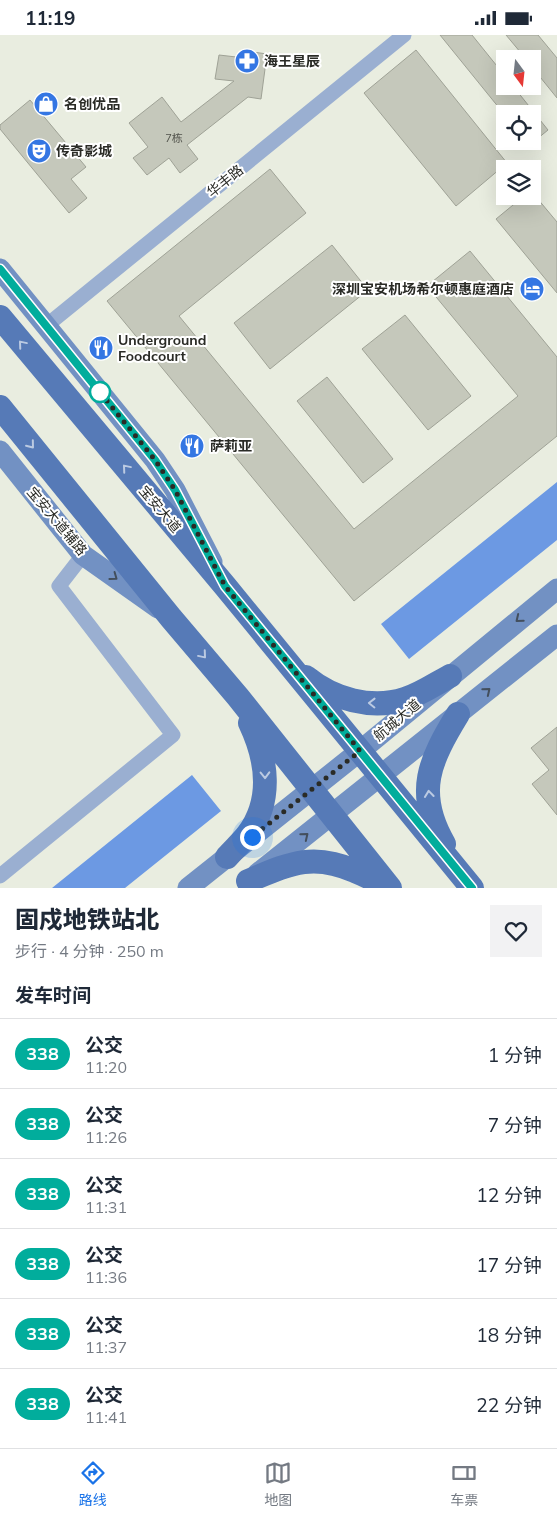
<!DOCTYPE html>
<html lang="zh">
<head>
<meta charset="utf-8">
<style>
	:root { --surface:#fff; --page:#f2f2f3; --text:#1f2937; --muted:#747a83; --line:#e0e1e3; --accent:#1a73e8 }
	body { margin:0; font-family:Mulish,"Noto Sans SC",sans-serif; background:var(--page); color:var(--text); height:100vh; display:flex; flex-direction:column; font-size:19px; white-space:nowrap }
	* { box-sizing:border-box; margin:0 }
	p { font-size:16px; color:var(--muted) }
	.icon { flex:none; width:28px; height:28px; fill:none; stroke:currentColor; stroke-width:2; stroke-linecap:round; stroke-linejoin:round }
	.map { position:relative; height:853px; overflow:hidden }
	.side { display:flex; flex-direction:column; background:var(--surface); flex:1 }
	.side>* { flex:none }
	.badge { padding:0 10px; border-radius:16px; font-size:18px; line-height:32px }
	.needle { width:32px; rotate:165deg }
	.fabs { position:absolute; left:496px; top:15px; display:grid; gap:10px }
	.fabs a { display:grid; place-items:center; width:45px; height:45px; border-radius:0px; background:var(--surface); box-shadow:0 5px 20px #0002; font-size:25px }
	.you { position:absolute; width:25px; height:25px; margin:-12px; border:4px solid #fff; border-radius:50%; background:#1a73e8; box-shadow:0 0 0 8px #1a73e833 }
	.map>.badge { position:absolute; translate:-50% -50%; box-shadow:0 0 0 2px #fff }
	h2 { padding:0 15px; font-size:19px; line-height:45px }
	.round { display:grid; place-items:center; flex:none; width:52px; height:52px; border-radius:0px; background:var(--page) }
	.headline { display:flex; align-items:center; justify-content:space-between; height:85px; padding:0 15px }
	h1 { font-size:24px; font-weight:800; line-height:38px }
	ul { padding:0; list-style:none }
	li { display:flex; align-items:center; gap:15px; height:70px; padding:0 15px; border-top:1px solid var(--line) }
	li div { flex:1 }
	li b { display:block; font-size:19px }
	li em { font-style:normal }
	li .badge { min-width:55px; font-weight:700; text-align:center }
	.status { display:flex; justify-content:space-between; align-items:center; height:35px; padding:0 25px; background:var(--surface); direction:ltr }
	.status svg { height:14px; fill:currentColor }
	.tab-bar { display:flex; justify-content:space-around; align-items:center; height:70px; border-top:1px solid var(--line); background:var(--surface); font-size:14px; color:var(--muted) }
	.tab-bar a { display:grid; justify-items:center; gap:2px }
	.tab-bar .active { color:var(--accent) }
	.map>svg:first-child { display:block }
	.water { fill:#6c99e3 }
	.building { fill:#c5c8bb; stroke:#9fa296 }
	.lines { fill:none; stroke-linecap:round; stroke-linejoin:round }
	.street { stroke:#9aafd1; stroke-width:15 }
	.secondary { stroke:#7291c3; stroke-width:21 }
	.primary { stroke:#567ab7; stroke-width:24 }
	.oneway { stroke:#bbcae2 }
	.oneway2 { stroke:#434f5d }
	.line-casing { stroke:#fff; stroke-width:11 }
	.line { stroke:#01ad9c; stroke-width:8 }
	.walk { stroke:#2a2b26; stroke-width:5; stroke-dasharray:0 9 }
	.stop-dot { fill:#fff; stroke:#01ad9c; stroke-width:2.5 }
	.labels { text-anchor:middle; dominant-baseline:central; stroke-width:4; stroke-linejoin:round; paint-order:stroke }
	.number-label { font-size:11px; fill:#51524b }
	.poi-label { font-size:14px; font-weight:bold; fill:#2a2b26; stroke:#fff; text-anchor:start }
	.street-label { font-size:14px; fill:#2a2b26; stroke:#fff }
</style>
</head>
<body>
<div class="status"><b>11:19</b><svg viewBox="0 0 49 12"><path d="M0 12V9h3v3zM5 12V6h3v6zM10 12V3h3v9zM15 12V0h3v12zM26 1h20v11H26zM47 4h2v5h-2z"/></svg></div>
<div class="map">
<svg width="557" height="853" viewBox="0 0 557 853">
	<rect width="100%" height="100%" fill="#e9ede0"/>
	<path class="water" d="M 557,447 L 557,505 L 409,624 L 381,589 Z
		M 192,740 L 221,776 L 125,853 L 52,853 Z"/>
	<path class="building" d="M 440,0 L 472,0 L 505,41 L 505,51 L 513,51 L 548,95 L 532,108 L 532,79 L 504,79 Z
		M 506,0 L 538,0 L 557,23 L 557,63 L 532,32 L 532,24 L 526,24 Z
		M 416,15 L 507,128 L 456,171 L 364,58 Z
		M 246,16 L 267,19 L 261,64 L 248,62 L 187,110 L 198,124 L 180,138 L 169,123 L 147,140 L 133,123 L 148,112 L 129,88 L 162,62 L 181,87 L 234,46 L 215,44 L 219,20 L 245,23 Z
		M 30,65 L 86,132 L 71,144 L 87,163 L 69,178 L 0,94 L 0,90 Z
		M 270,134 L 306,178 L 179,281 L 354,494 L 518,361 L 427,251 L 470,216 L 557,322 L 557,401 L 354,566 L 107,266 Z
		M 532,157 L 557,187 L 557,258 L 496,184 L 524,161 L 532,161 Z
		M 332,210 L 368,255 L 270,334 L 234,288 Z
		M 405,280 L 471,361 L 428,395 L 362,314 Z
		M 327,342 L 393,424 L 363,448 L 297,366 Z
		M 557,692 L 557,780 L 532,749 L 549,735 L 531,713 Z"/>
	<g class="lines">
		<path class="street" d="M 46,291 L 404,0
			M 0,841 L 173,700 L 59,551 L 83,520"/>
		<path class="secondary" d="M 0,234 L 155,425 L 175,455 L 212,527
			M 0,416 L 83,520 L 158,573
			M 257,839 L 557,600
			M 188,853 L 360,716 L 557,554"/>
		<path class="primary" d="M 0,282 L 225,551 L 472,853
			M 0,372 L 171,583 L 238,662 L 390,853
			M 306,642 C 333,664 371,675 405,664 C 421,659 435,649 450,641
			M 444,809 C 414,757 430,725 458,679
			M 227,822 C 234,814 242,807 248,799 C 273,765 267,724 250,688
			M 248,846 C 289,829 312,817 355,836 C 365,840 375,845 382,851"/>
	</g>
	<defs><path id="oneway-chevron" d="M-2-3.5L2.5 0L-2 3.5" fill="none" stroke-width="1.6" stroke-linecap="round" stroke-linejoin="round" transform="scale(1.25)"/></defs>
	<g class="oneway">
		<use href="#oneway-chevron" transform="translate(22 309) rotate(-130)"/>
		<use href="#oneway-chevron" transform="translate(31 410) rotate(51)"/>
		<use href="#oneway-chevron" transform="translate(126 433) rotate(-130)"/>
		<use href="#oneway-chevron" transform="translate(203 620) rotate(50)"/>
		<use href="#oneway-chevron" transform="translate(372 668) rotate(-179)"/>
		<use href="#oneway-chevron" transform="translate(265 740) rotate(89)"/>
		<use href="#oneway-chevron" transform="translate(429 759) rotate(-96)"/>
	</g>
	<g class="oneway2">
		<use href="#oneway-chevron" transform="translate(114 542) rotate(36)"/>
		<use href="#oneway-chevron" transform="translate(519 584) rotate(141)"/>
		<use href="#oneway-chevron" transform="translate(487 656) rotate(-39)"/>
		<use href="#oneway-chevron" transform="translate(305 801) rotate(-39)"/>
	</g>
	<g class="lines">
		<defs>
			<path id="line" d="M 0,234 L 155,425 L 175,455 L 225,551 L 472,853"/>
		</defs>
		<use href="#line" class="line-casing"/>
		<use href="#line" class="line"/>
		<path class="walk" d="M 100,357 L 95,351 L 155,425 L 175,455 L 225,551 L 360,716 L 252,802"/>
	</g>
	<defs>
		<symbol id="pharmacy-disc" viewBox="-11 -11 22 22"><circle r="9.5" fill="#3476e3" stroke="#fff"/><path d="M-2-6h4v4h4v4h-4v4h-4v-4h-4v-4h4Z" fill="#fff"/></symbol>
		<symbol id="shop-disc" viewBox="-11 -11 22 22"><circle r="9.5" fill="#3476e3" stroke="#fff"/><path d="M-5-2.5h2.3a2.7 3.5 0 0 1 5.4 0H5L5.5 6h-11ZM-1.5-2.5h3a1.5 2.3 0 0 0-3 0Z" fill="#fff"/></symbol>
		<symbol id="theatre-disc" viewBox="-11 -11 22 22"><circle r="9.5" fill="#3476e3" stroke="#fff"/><path d="M-5-5.5Q0-4 5-5.5V0Q5 5 0 6Q-5 5-5 0ZM-3.3-2.5H-1v1.5H-3.3ZM1-2.5H3.3v1.5H1ZM-2.8 1Q0 5.5 2.8 1Z" fill="#fff"/></symbol>
		<symbol id="hotel-disc" viewBox="-11 -11 22 22"><circle r="9.5" fill="#3476e3" stroke="#fff"/><path d="M-6-4.5h1.5V1H6V5H4.5V3h-9V5H-6ZM-4 0a1.8 1.8 0 1 1 3.6 0ZM.5 0V-2.5h3Q6-2.5 6 0Z" fill="#fff"/></symbol>
		<symbol id="restaurant-disc" viewBox="-11 -11 22 22"><circle r="9.5" fill="#3476e3" stroke="#fff"/><path d="M-5-6h1v4h1v-4h1v4h1v-4h1v5L-1.5 .5V6h-2V.5L-5-1ZM5-6V6H3V1.5H1.5Q1.5-4 5-6Z" fill="#fff"/></symbol>
	</defs>
	<g fill-rule="evenodd">
		<use href="#pharmacy-disc" x="233" y="12" width="28" height="28"/>
		<use href="#shop-disc" x="32" y="55" width="28" height="28"/>
		<use href="#theatre-disc" x="25" y="102" width="28" height="28"/>
		<use href="#hotel-disc" x="518" y="240" width="28" height="28"/>
		<use href="#restaurant-disc" x="87" y="299" width="28" height="28"/>
		<use href="#restaurant-disc" x="178" y="397" width="28" height="28"/>
	</g>
	<circle class="stop-dot" cx="100" cy="357" r="10"/>
	<g class="labels">
		<g class="number-label">
			<text x="174" y="103">7栋</text>
		</g>
		<g class="poi-label">
			<text x="264" y="26">海王星辰</text>
			<text x="64" y="69">名创优品</text>
			<text x="56" y="116">传奇影城</text>
			<text x="514" y="254" text-anchor="end">深圳宝安机场希尔顿惠庭酒店</text>
			<text x="118" y="305">Underground<tspan x="118" dy="16">Foodcourt</tspan></text>
			<text x="210" y="411">萨莉亚</text>
		</g>
		<g class="street-label">
			<text transform="translate(225 146) rotate(-39)">华丰路</text>
			<text transform="translate(160 474) rotate(50)">宝安大道</text>
			<text transform="translate(57 486) rotate(50)">宝安大道辅路</text>
			<text transform="translate(397 685) rotate(-40)">航城大道</text>
		</g>
	</g>
</svg>
<div class="fabs">
<a><svg class="needle" viewBox="-14 -14 28 28"><path d="M0-13l5 13h-10z" fill="#e53935"/><path d="M0 13l5-13h-10z" fill="#747a83"/></svg></a>
<a><svg class="icon" aria-label="locate" viewBox="0 0 24 24"><circle cx="12" cy="12" r="6"/><path d="M12 2v4M12 18v4M2 12h4M18 12h4"/></svg></a>
<a><svg class="icon" aria-label="layers" viewBox="0 0 24 24"><path d="M12 4l9 5-9 5-9-5zM3 14l9 5 9-5"/></svg></a>
</div>
<div class="you" style="left:252px;top:802px"></div>
</div>
<section class="side">
<div class="headline"><div><h1>固戍地铁站北</h1><p>步行 · 4 分钟 · 250 m</p></div><a class="round"><svg class="icon" aria-label="heart" viewBox="0 0 24 24"><path d="M12 20l-8-8c-3-5 5-10 8-4 3-6 11-1 8 4z"/></svg></a></div>
<h2>发车时间</h2>
<ul>
<li><span class="badge" style="background:#01ad9c;color:#fff">338</span><div><b>公交</b><p>11:20</p></div><em>1 分钟</em></li>
<li><span class="badge" style="background:#01ad9c;color:#fff">338</span><div><b>公交</b><p>11:26</p></div><em>7 分钟</em></li>
<li><span class="badge" style="background:#01ad9c;color:#fff">338</span><div><b>公交</b><p>11:31</p></div><em>12 分钟</em></li>
<li><span class="badge" style="background:#01ad9c;color:#fff">338</span><div><b>公交</b><p>11:36</p></div><em>17 分钟</em></li>
<li><span class="badge" style="background:#01ad9c;color:#fff">338</span><div><b>公交</b><p>11:37</p></div><em>18 分钟</em></li>
<li><span class="badge" style="background:#01ad9c;color:#fff">338</span><div><b>公交</b><p>11:41</p></div><em>22 分钟</em></li>
</ul>
</section>
<nav class="tab-bar">
<a class="active"><svg class="icon" aria-label="directions" viewBox="0 0 24 24"><path d="M12 3l9 9-9 9-9-9zM9 14v-3h6M13 9l2 2-2 2"/></svg>路线</a>
<a><svg class="icon" aria-label="map" viewBox="0 0 24 24"><path d="M3 6l6-2 6 2 6-2v14l-6 2-6-2-6 2zM9 4v14M15 6v14"/></svg>地图</a>
<a><svg class="icon" aria-label="tickets" viewBox="0 0 24 24"><path d="M3 7h18v10H3zM15 7v10"/></svg>车票</a>
</nav>
</body>
</html>
